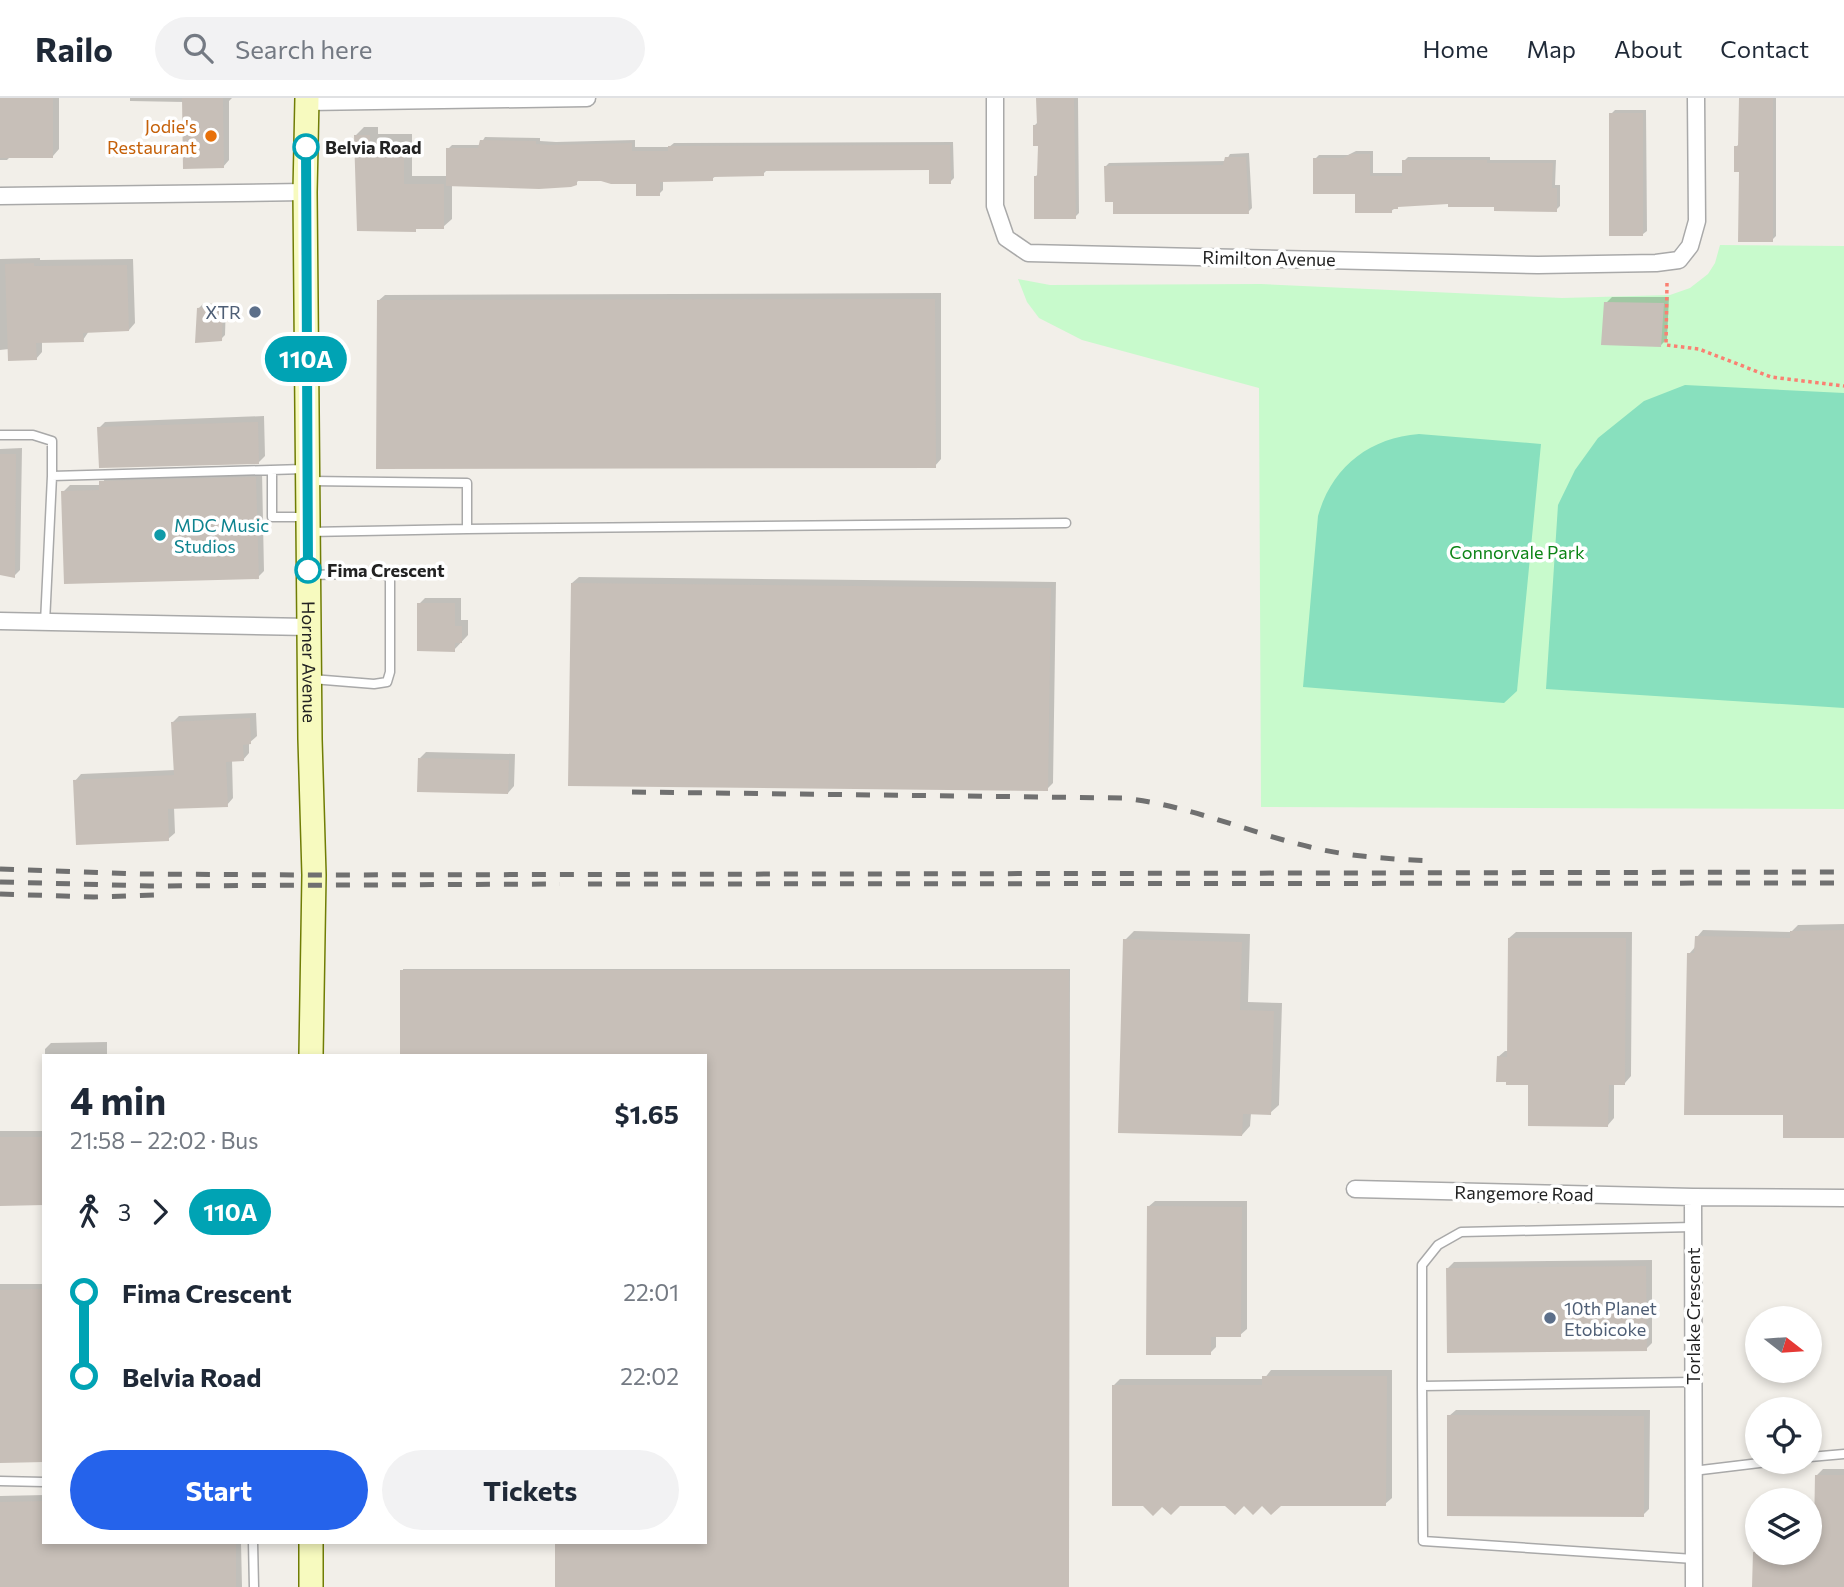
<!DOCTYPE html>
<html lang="en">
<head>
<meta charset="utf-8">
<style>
	:root { --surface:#fff; --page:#f2f2f3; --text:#1f2937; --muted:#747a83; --line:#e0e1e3; --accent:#2563eb }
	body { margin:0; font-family:Commissioner,sans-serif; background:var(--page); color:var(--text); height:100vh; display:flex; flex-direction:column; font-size:26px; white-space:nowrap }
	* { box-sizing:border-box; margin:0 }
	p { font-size:23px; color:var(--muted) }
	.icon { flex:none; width:38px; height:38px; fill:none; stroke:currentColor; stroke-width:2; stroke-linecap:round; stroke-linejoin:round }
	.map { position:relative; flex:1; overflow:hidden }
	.sheet { position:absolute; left:42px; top:956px; width:665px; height:490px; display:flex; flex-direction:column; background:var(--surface); border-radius:0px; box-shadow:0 4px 10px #0003 }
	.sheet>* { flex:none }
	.badge { padding:0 14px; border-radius:23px; font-size:24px; line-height:46px }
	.needle { width:46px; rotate:107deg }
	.controls { position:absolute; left:1745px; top:1208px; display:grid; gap:14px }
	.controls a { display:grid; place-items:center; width:77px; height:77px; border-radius:50%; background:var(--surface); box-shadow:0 4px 10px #0003; font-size:35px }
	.map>.badge { position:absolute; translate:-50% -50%; box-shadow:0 0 0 4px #fff }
	.legs { display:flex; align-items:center; gap:10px; height:77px; padding:0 28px; font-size:23px }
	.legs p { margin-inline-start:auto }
	.overview { display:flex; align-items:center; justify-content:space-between; height:119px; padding:0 28px }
	h1 { font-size:38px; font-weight:700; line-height:52px }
	.primary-button { display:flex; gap:14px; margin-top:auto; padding:14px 28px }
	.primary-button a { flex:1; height:80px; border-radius:42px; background:var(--accent); color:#fff; font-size:28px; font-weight:700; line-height:80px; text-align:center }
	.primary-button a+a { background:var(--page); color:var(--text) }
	ul { padding:0 28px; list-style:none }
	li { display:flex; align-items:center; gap:24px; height:84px; font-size:26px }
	li i { display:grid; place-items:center; width:10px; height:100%; margin:0 9px; background:currentColor }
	li i::after { content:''; width:18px; height:18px; margin:-9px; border:5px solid; border-radius:50%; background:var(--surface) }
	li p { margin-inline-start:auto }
	li:first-child i { background:linear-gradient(#0000 50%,currentColor 0) }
	li:last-child i { background:linear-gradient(currentColor 50%,#0000 0) }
	header { display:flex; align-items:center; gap:42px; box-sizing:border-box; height:98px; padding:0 35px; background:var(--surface); border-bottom:2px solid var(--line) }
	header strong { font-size:33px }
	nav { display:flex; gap:38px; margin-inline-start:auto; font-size:24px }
	.search { width:490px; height:63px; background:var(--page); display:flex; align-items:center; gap:18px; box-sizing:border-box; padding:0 24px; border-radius:38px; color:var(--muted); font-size:26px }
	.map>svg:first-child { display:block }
	.park { fill:#c8facc }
	.pitch { fill:#88e0be }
	.shadow { fill:#0003 }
	.building { fill:#c7bfb8 }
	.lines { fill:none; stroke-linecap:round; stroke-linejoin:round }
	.service-casing { stroke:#a9a9a9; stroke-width:11 }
	.minor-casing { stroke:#a9a9a9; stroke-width:19 }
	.secondary-casing { stroke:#707d05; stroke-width:26 }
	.path { stroke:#fa8072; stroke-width:3.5; stroke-dasharray:3.5 3.5; stroke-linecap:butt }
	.service { stroke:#fff; stroke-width:8 }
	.minor { stroke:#fff; stroke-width:16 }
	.secondary { stroke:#f7fabf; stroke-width:23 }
	.rail { stroke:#707070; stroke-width:5; stroke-dasharray:14 14; stroke-linecap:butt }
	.line-1-casing { stroke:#fff; stroke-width:16 }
	.line-1 { stroke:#00a3b4; stroke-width:10 }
	.food-dot { fill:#e8710a; stroke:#fff; stroke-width:2.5 }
	.stop-1-dot { fill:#fff; stroke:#00a3b4; stroke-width:3.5 }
	.service-dot { fill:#5c6f8a; stroke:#fff; stroke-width:2.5 }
	.culture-dot { fill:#0f9aa8; stroke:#fff; stroke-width:2.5 }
	.labels { text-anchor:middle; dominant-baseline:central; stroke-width:7; stroke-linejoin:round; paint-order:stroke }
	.food-label { font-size:18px; fill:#c56008; stroke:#fff; text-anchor:end }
	.stop-label { font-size:18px; font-weight:bold; fill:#222; stroke:#fff; text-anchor:start }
	.street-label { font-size:18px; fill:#222; stroke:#fff }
	.service-label { font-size:18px; fill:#4e5e75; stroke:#fff; text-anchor:end }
	.culture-label { font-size:18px; fill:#0d838f; stroke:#fff; text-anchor:start }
	.park-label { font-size:18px; fill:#0c8416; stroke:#fff }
</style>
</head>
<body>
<header>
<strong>Railo</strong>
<div class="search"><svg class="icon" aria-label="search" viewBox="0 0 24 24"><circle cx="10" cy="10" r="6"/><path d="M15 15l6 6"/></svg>Search here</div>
<nav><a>Home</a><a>Map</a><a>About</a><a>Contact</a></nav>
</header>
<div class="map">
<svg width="1844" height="1489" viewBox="0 0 1844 1489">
	<rect width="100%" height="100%" fill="#f2efe9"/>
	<path class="park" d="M 1720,147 L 1844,148 L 1844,711 L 1261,709 L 1259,290 L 1082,242 L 1039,220 L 1027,204 L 1018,181 L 1050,187 L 1261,186 L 1562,200 L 1670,197 L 1690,190 L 1708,176 L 1715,165 Z"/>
	<path class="pitch" d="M 1685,287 L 1844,295 L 1844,610 L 1546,591 L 1558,407 L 1575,372 L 1598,340 L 1644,303 Z
		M 1419,336 L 1541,346 L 1517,593 L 1504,605 L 1303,589 L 1318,418 C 1332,369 1369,340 1419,336 Z"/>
	<path class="shadow" d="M 0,0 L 59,0 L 59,51 L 53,58 L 11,58 L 7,62 L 0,62 Z
		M 130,0 L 232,0 L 229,3 L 229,62 L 223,69 L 184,4 L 130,3 Z
		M 1038,0 L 1078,0 L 1079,115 L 1075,119 L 1036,78 L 1039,75 L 1040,46 L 1035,27 L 1038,24 Z
		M 1740,0 L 1776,0 L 1776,138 L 1772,142 L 1740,72 L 1736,49 L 1740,45 Z
		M 1615,12 L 1646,12 L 1647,133 L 1643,136 L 1611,16 Z
		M 364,29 L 378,29 L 378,36 L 412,36 L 412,78 L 448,78 L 448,51 L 452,47 L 480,47 L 485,39 L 540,40 L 540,43 L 556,44 L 635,42 L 635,49 L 669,49 L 674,45 L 953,44 L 954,80 L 950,84 L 930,70 L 768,71 L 763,76 L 717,77 L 712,81 L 663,82 L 663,92 L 659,96 L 638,84 L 602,82 L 580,81 L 576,85 L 452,86 L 452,121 L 443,129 L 418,129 L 415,132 L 355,38 Z
		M 1356,53 L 1373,53 L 1373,75 L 1404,75 L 1404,63 L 1408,59 L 1490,59 L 1490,62 L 1556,62 L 1555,87 L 1560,87 L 1560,108 L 1556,112 L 1450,104 L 1400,107 L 1391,113 L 1357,94 L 1315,61 L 1319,57 L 1348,57 Z
		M 1249,55 L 1252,110 L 1248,114 L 1115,102 L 1105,69 L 1109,65 L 1226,63 L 1230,56 Z
		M 40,160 L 40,162 L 133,161 L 135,225 L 129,232 L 89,233 L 83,242 L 42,243 L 42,254 L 36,261 L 9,251 L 0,252 L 0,161 Z
		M 941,195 L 941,361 L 935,368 L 378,203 L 385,197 Z
		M 1612,199 L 1669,199 L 1667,241 L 1661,247 L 1606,205 Z
		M 226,205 L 225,237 L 221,241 L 199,210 L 203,206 Z
		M 264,318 L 265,358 L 259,364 L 99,330 L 105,324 Z
		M 22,350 L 20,472 L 14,478 L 0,476 L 0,351 Z
		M 262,373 L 264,473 L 258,479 L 63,394 L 70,387 L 101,387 L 107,378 Z
		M 579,479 L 1056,484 L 1053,685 L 1047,691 L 572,485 Z
		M 425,500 L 461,500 L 461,522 L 468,522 L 468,537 L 454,552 L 419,506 Z
		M 256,615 L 257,638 L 249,645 L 249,655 L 243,662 L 232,662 L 233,700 L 227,707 L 174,709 L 175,735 L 168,741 L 75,683 L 81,676 L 175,672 L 173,624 L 179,618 Z
		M 426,654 L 515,656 L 514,688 L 508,695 L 420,660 Z
		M 1844,826 L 1844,1038 L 1785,1016 L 1689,856 L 1696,848 L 1697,839 L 1703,832 L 1791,834 L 1798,827 Z
		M 1134,833 L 1250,836 L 1248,904 L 1282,905 L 1279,1007 L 1270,1015 L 1251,1015 L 1250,1028 L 1242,1037 L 1125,842 Z
		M 1516,834 L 1632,834 L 1631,978 L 1625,985 L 1614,985 L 1614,1020 L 1608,1027 L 1530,985 L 1498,959 L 1505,953 L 1509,953 L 1509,840 Z
		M 403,871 L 1070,871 L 1069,1489 L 555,1489 L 556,1444 L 705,1444 L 705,957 L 401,957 Z
		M 107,944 L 107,957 L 45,957 L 45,951 L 51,945 Z
		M 0,1033 L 44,1033 L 44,1106 L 0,1106 Z
		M 1155,1103 L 1247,1103 L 1247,1231 L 1240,1237 L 1216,1237 L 1216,1249 L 1210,1255 L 1148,1109 Z
		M 1652,1162 L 1652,1245 L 1646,1251 L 1448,1170 L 1454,1164 Z
		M 0,1186 L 44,1186 L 44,1363 L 0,1363 Z
		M 1271,1272 L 1392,1272 L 1392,1400 L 1385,1406 L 1262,1406 L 1114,1287 L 1120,1281 L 1264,1281 Z
		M 1456,1312 L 1650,1312 L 1649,1411 L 1643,1417 L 1449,1318 Z
		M 1823,1371 L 1844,1371 L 1844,1489 L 1754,1489 L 1755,1434 L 1757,1431 L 1757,1454 L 1810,1454 L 1810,1428 L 1816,1428 L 1817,1377 Z
		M 44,1397 L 44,1444 L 241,1444 L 242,1489 L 0,1489 L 0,1398 Z"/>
	<path class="building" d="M 0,0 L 53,0 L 53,60 L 0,60 Z
		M 182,0 L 223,0 L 224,70 L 183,71 Z
		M 1036,0 L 1074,0 L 1076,121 L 1034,121 L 1034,78 L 1037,78 L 1038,48 L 1033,48 L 1033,27 L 1037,27 Z
		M 1739,0 L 1773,0 L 1773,144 L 1738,144 L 1739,74 L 1734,74 L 1734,48 L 1738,48 Z
		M 1609,15 L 1643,15 L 1643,138 L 1609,138 Z
		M 354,37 L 370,37 L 370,44 L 404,44 L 404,86 L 444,86 L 444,131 L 416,131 L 416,134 L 357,133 Z
		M 480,42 L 536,43 L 536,46 L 551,47 L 632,45 L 632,53 L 668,53 L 668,48 L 950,47 L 951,86 L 929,86 L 929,72 L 764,73 L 764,78 L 713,79 L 713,83 L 660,84 L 660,98 L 636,98 L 636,86 L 611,86 L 601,83 L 577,83 L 577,87 L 571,89 L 539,91 L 446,88 L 446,50 L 478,50 Z
		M 1351,56 L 1370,56 L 1370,78 L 1402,78 L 1402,62 L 1487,62 L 1487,65 L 1553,65 L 1552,90 L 1557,90 L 1557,114 L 1494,113 L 1494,109 L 1448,109 L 1448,106 L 1398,109 L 1398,111 L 1392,111 L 1392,115 L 1355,115 L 1355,96 L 1313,96 L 1313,60 L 1343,60 Z
		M 1225,59 L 1246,59 L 1249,116 L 1113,116 L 1113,104 L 1105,104 L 1104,68 L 1223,67 Z
		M 34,165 L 34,168 L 127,167 L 129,233 L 83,235 L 84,244 L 36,245 L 37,262 L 8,263 L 5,166 Z
		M 935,201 L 936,370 L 376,371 L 377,202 Z
		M 1604,204 L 1664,205 L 1661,249 L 1601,247 Z
		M 223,208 L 222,243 L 195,245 L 197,210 Z
		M 258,324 L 259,366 L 99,370 L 97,329 Z
		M 0,356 L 16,356 L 15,480 L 0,477 Z
		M 256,379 L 259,481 L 64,486 L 61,393 L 99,392 L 99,383 Z
		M 571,485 L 1051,490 L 1048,693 L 568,688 Z
		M 417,505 L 455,505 L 455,528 L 462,528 L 462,545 L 455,545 L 455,554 L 417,553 Z
		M 250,620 L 251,646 L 243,647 L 244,663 L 226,664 L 228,709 L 168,711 L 169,743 L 76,747 L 73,682 L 174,677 L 171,624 Z
		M 418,660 L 509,662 L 508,696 L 417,694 Z
		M 1844,832 L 1844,1040 L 1783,1040 L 1783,1017 L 1684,1017 L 1687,855 L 1694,855 L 1695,838 L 1790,840 L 1790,833 Z
		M 1508,840 L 1626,840 L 1625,987 L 1609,987 L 1608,1029 L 1528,1028 L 1528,987 L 1506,987 L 1506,984 L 1496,984 L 1497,958 L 1507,959 Z
		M 1123,841 L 1242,844 L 1240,912 L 1274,913 L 1271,1017 L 1243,1016 L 1242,1038 L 1118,1035 Z
		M 400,872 L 1069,872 L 1069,1489 L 555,1489 L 555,1444 L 705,1444 L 705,957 L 400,957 Z
		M 0,1039 L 44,1039 L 44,1107 L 0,1108 Z
		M 1147,1108 L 1242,1109 L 1241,1239 L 1211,1239 L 1211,1257 L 1146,1257 Z
		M 1646,1168 L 1647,1253 L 1447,1255 L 1446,1170 Z
		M 44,1191 L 44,1364 L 0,1365 L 0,1192 Z
		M 1262,1278 L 1387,1278 L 1386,1408 L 1281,1408 L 1271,1417 L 1262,1408 L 1253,1417 L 1244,1408 L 1235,1417 L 1225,1408 L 1180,1408 L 1171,1417 L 1162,1409 L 1153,1418 L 1143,1408 L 1112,1408 L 1112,1287 L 1262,1287 Z
		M 1447,1317 L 1644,1318 L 1644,1419 L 1447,1418 Z
		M 1815,1377 L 1844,1377 L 1844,1489 L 1752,1489 L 1753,1454 L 1810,1454 L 1810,1434 L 1814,1434 Z
		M 44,1403 L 44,1444 L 236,1444 L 236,1489 L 0,1489 L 0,1404 Z"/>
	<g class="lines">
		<defs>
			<path id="service" d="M 0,337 L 33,337 L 52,343 L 52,378
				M 272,372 L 272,419 L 306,419
				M 310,383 L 467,385 L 467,431 L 1066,425
				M 309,434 L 467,431
				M 311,477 L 384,475 L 390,481 L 390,574 L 387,584 L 374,586 L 312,581
				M 45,525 L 52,378 L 304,371
				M 1693,1284 L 1422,1288 L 1423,1443 L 1694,1461
				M 1422,1288 L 1422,1167 L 1438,1147 L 1461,1134 L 1693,1129
				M 1810,1359 L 1844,1356
				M 1693,1373 L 1776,1363
				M 0,1383 L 44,1384
				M 253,1444 L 254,1489"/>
			<path id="minor" d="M 995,0 L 995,108 L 1006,140 L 1028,155 L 1538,167 L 1656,165 L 1679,162 L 1690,148 L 1697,123 L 1696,0
				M 307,4 L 587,0
				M 0,98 L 305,94
				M 0,523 L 309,529
				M 1355,1091 L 1693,1099 L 1844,1100
				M 1693,1099 L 1694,1489"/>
			<g id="secondary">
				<path id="s1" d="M 307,0 L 305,94 L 310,641 L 314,777 L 311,957"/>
				<path d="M 311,1444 L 311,1489"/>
			</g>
		</defs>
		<use href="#service" class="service-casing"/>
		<use href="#minor" class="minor-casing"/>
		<use href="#secondary" class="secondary-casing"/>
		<path class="path" d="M 1667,185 L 1666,247 L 1699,251 L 1771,279 L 1844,288"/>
		<use href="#service" class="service"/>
		<use href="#minor" class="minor"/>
		<use href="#secondary" class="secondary"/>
		<path class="rail" d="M 632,694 L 1123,700 C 1188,707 1247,734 1310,749 C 1350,759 1392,761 1433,763
			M 0,771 L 142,776 L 314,777 L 1844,774
			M 0,784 L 150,788 L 560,786
			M 588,786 L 1844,785
			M 0,796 L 94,799 L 157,797"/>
	</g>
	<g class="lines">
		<defs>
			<path id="line-1" d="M 306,49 L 308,472"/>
		</defs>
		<use href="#line-1" class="line-1-casing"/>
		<use href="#line-1" class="line-1"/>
	</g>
	<circle class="food-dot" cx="211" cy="38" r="7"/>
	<g class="stop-1-dot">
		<circle cx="306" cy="49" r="12"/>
		<circle cx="308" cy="472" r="12"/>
	</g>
	<g class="service-dot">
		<circle cx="255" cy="214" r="7"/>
		<circle cx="1550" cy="1220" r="7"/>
	</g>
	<circle class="culture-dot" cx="160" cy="437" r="7"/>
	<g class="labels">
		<g class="food-label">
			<text x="197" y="28">Jodie's<tspan x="197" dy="21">Restaurant</tspan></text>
		</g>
		<g class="stop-label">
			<text x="325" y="49">Belvia Road</text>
			<text x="327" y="472">Fima Crescent</text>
		</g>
		<g class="street-label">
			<text transform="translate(1269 160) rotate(1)">Rimilton Avenue</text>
			<text stroke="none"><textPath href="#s1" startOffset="564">Horner Avenue</textPath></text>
			<text transform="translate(1524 1095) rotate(1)">Rangemore Road</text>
			<text transform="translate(1693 1218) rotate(-90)">Torlake Crescent</text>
		</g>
		<g class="service-label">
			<text x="241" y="214">XTR</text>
			<text x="1564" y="1210" text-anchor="start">10th Planet<tspan x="1564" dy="21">Etobicoke</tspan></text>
		</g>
		<g class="culture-label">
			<text x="174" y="427">MDC Music<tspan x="174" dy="21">Studios</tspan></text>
		</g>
		<g class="park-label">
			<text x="1517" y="454">Connorvale Park</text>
		</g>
	</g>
</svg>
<div class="controls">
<a><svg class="needle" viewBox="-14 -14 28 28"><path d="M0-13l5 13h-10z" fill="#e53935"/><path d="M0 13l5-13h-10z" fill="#747a83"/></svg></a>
<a><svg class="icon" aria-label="locate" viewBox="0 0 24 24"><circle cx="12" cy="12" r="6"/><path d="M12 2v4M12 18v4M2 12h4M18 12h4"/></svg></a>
<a><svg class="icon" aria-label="layers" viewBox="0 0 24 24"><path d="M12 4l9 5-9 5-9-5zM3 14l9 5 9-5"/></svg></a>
</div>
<b class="badge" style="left:306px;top:261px;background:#00a3b4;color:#fff">110A</b>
<section class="sheet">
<div class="overview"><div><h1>4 min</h1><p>21:58 – 22:02 · Bus</p></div><b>$1.65</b></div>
<div class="legs"><svg class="icon" aria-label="walk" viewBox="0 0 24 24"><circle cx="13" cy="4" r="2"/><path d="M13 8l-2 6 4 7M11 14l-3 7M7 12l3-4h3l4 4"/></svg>3<svg class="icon" aria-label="forward" viewBox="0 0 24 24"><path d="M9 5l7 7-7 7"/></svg><b class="badge" style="background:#00a3b4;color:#fff">110A</b></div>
<ul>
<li><i style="color:#00a3b4"></i><b>Fima Crescent</b><p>22:01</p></li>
<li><i style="color:#00a3b4"></i><b>Belvia Road</b><p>22:02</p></li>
</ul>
<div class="primary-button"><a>Start</a><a>Tickets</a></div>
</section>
</div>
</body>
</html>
